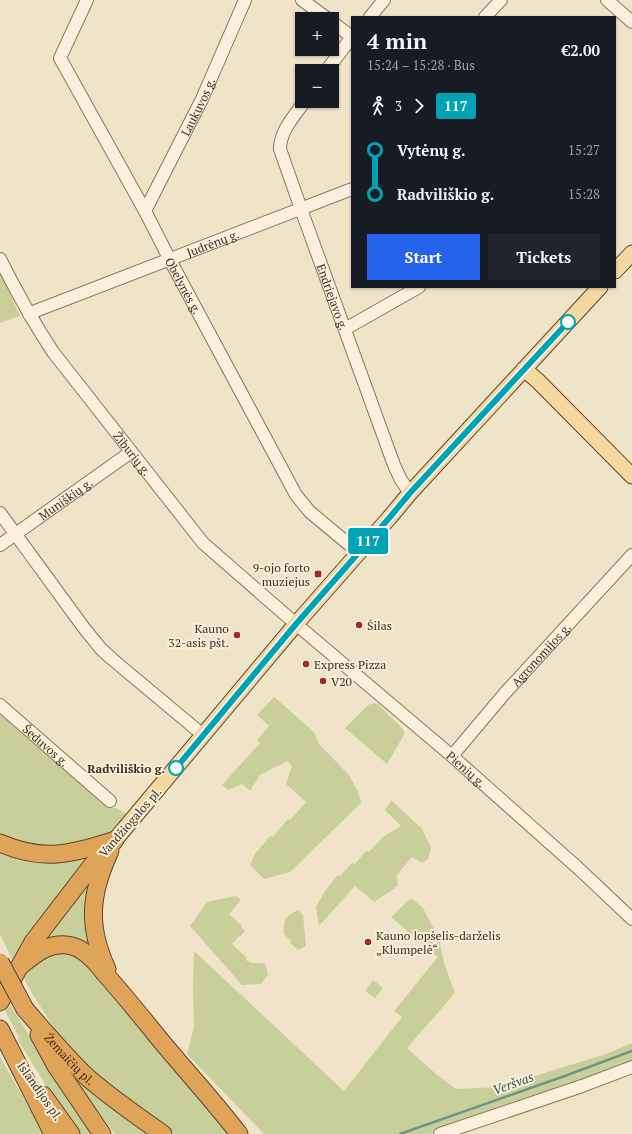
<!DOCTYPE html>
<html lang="en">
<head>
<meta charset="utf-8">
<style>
	:root { --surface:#171b24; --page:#20242c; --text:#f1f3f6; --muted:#9ea1a6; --accent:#2563eb }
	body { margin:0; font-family:"PT Serif",serif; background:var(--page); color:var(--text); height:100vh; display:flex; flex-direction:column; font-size:15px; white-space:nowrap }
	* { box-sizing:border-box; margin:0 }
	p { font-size:13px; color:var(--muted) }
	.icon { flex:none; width:22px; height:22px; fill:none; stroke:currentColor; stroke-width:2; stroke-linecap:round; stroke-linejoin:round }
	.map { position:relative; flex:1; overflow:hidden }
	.side { position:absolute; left:351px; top:16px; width:265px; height:272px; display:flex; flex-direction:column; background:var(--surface); border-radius:0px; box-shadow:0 1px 3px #0004 }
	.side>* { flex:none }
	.badge { padding:0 8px; border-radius:3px; font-size:14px; line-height:26px }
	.fabs { position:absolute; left:295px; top:12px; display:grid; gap:8px }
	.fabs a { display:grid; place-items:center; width:44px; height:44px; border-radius:0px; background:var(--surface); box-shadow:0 1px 3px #0004; font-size:20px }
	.map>.badge { position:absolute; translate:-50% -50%; box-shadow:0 0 0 2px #fff }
	.legs { display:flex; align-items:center; gap:6px; height:44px; padding:0 16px; font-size:13px }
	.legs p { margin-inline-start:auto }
	.head { display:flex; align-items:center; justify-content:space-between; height:68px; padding:0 16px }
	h1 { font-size:22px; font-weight:700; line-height:30px }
	.cta { display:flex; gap:8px; margin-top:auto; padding:8px 16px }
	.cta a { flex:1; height:46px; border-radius:0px; background:var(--accent); color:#fff; font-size:16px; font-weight:700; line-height:46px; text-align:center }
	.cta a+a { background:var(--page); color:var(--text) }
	ul { padding:0 16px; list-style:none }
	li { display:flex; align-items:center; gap:14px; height:44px; font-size:15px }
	li i { display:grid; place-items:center; width:6px; height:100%; margin:0 5px; background:currentColor }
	li i::after { content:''; width:10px; height:10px; margin:-5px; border:3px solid; border-radius:50%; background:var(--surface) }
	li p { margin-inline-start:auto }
	li:first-child i { background:linear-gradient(#0000 50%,currentColor 0) }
	li:last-child i { background:linear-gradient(currentColor 50%,#0000 0) }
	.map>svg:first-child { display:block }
	.green { fill:#c9cf9b }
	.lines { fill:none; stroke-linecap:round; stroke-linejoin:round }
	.stream { stroke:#6f938a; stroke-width:2.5 }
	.minor-casing { stroke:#8d765c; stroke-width:14 }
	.major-casing { stroke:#5b4430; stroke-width:17 }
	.highway-casing { stroke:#5b4430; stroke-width:19 }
	.minor { stroke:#faf1dc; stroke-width:12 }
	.major { stroke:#f3d9a0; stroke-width:15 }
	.highway { stroke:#e0a458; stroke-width:17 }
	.highway-bridge-casing { stroke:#5b4430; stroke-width:19; stroke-linecap:butt }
	.highway-bridge { stroke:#e0a458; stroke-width:17 }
	.line-1-casing { stroke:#fff; stroke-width:9 }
	.line-1 { stroke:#00a3b4; stroke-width:6 }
	.stop-1-dot { fill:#fff; stroke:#00a3b4; stroke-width:2 }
	.poi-dot { fill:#9e2a2b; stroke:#f7eed8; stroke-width:1.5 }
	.labels { text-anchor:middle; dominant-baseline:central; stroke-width:4; stroke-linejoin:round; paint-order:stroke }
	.street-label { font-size:12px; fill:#3d2e20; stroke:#f7eed8 }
	.poi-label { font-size:12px; fill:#3d2e20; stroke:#f7eed8; text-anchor:start }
	.stop-label { font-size:12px; font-weight:bold; fill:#3d2e20; stroke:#f7eed8; text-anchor:end }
	.water-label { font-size:13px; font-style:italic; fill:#2f5d5a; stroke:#f7eed8 }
</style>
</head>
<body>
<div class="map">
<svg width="632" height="1134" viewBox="0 0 632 1134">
	<rect width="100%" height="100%" fill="#f0e4c8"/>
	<path class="green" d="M 0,271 L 20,316 L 0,323 Z
		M 274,697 L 314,732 L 319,744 L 349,775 L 358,792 L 361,803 L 290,872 L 264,879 L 250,865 L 255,854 L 270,836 L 273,837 L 288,819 L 290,820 L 306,802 L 286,784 L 292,766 L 288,761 L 260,775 L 250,791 L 242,784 L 228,790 L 222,785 L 260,743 L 257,740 L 269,726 L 257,715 Z
		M 374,703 L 378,704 L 404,730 L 404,735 L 387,764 L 345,728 L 368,705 Z
		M 0,714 L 109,808 L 117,808 L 128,815 L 115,829 L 98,841 L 53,851 L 0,839 Z
		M 391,800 L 422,829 L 431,847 L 428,859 L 422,863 L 412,857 L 397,875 L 398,886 L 374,902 L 355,886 L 319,926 L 316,907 L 326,889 L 338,875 L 340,876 L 352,863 L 355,864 L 366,851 L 369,852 L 383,837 L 401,826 L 385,810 Z
		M 0,847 L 96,852 L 14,964 L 0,934 Z
		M 98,862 L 95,953 L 36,945 Z
		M 236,896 L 241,900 L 229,914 L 242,926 L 241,927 L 245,931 L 240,937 L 239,936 L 232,944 L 247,958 L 246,960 L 251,963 L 265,963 L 268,974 L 261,984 L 242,985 L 190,926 L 207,902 Z
		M 411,898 L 423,908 L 439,939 L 444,963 L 455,993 L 407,1048 L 436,1074 L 456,1089 L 499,1087 L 606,1054 L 632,1043 L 632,1063 L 444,1128 L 429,1134 L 264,1134 L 187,1054 L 194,1027 L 193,989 L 194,951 L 344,1091 L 402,1017 L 394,1011 L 438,957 L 391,917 Z
		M 298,910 L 303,915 L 306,946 L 298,950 L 290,943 L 291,941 L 284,934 C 283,919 285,917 298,910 Z
		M 61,949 L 88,958 L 230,1134 L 176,1134 L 134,1106 L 77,1057 L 61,1039 L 33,995 L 22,975 L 38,958 Z
		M 373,980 L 383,988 L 375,998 L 365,991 Z
		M 11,1005 L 69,1102 L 93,1134 L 79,1134 L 56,1102 L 18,1040 L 19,1037 L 5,1011 Z
		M 0,1056 L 3,1062 L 44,1134 L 0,1134 Z
		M 75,1073 L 153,1134 L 115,1134 L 81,1089 Z"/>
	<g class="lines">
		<path class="stream" d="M 400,1134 L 562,1077 L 632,1051"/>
		<defs>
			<g id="minor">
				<path id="s1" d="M 87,0 L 60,58 L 145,211 L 170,260 L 296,495 L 310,512 L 358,552"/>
				<path d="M 302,0 L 328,19"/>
				<path d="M 607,0 L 632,22"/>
				<path d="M 370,17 L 384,0"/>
				<path d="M 485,17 L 501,0"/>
				<path d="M 332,22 L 352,37"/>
				<path d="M 326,71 L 352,37"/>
				<path id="s2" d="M 305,101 C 295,115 280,131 280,149 L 301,209 L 394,465 L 401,480 L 410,493"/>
				<path id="s3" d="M 145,211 L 202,99 L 245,0"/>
				<path id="s4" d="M 0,259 C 16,291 33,322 53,352 L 203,543 L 296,624 L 452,756 L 578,868 L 632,919"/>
				<path id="s5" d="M 29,314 L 38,310 L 352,189"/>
				<path d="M 345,329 L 419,287"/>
				<path d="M 0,513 L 84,628 L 101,649 L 112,659 L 203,735"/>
				<path id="s6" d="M 0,545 L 131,452"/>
				<path id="s7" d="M 0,705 L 110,801"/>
				<path id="s8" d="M 452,756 L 505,693 L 632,555"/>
				<path d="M 440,1134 L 582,1086 L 632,1067"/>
			</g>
			<path id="major" d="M 615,271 L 632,253
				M 524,369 L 538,381 L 632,476
				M 115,840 L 296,624 L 390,517 L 410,493 L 600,287"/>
			<g id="highway">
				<path d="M 0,843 C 44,862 70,854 113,841"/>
				<path d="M 18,968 C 34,955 50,940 72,946 C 79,948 85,952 90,957 C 96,962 101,969 106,975 C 124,995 140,1015 157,1036 C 184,1069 213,1100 239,1134"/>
				<path d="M 107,969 C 87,926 90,894 110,851"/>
				<path d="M 0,1002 L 33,942 L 93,864 L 115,840"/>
				<path id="s9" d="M 25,1009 C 45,1032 65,1056 87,1077 C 111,1098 137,1116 163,1134"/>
				<path d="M 0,1029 L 53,1134"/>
				<path d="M 39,1035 L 56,1066 L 102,1134"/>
				<path d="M 43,1095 L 71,1134"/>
			</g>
		</defs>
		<use href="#minor" class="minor-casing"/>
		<use href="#major" class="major-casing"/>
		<use href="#highway" class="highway-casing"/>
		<use href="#minor" class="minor"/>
		<use href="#major" class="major"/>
		<use href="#highway" class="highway"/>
		<defs>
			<path id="highway-bridge" d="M 0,962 L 25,1009"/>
		</defs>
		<use href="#highway-bridge" class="highway-bridge-casing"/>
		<use href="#highway-bridge" class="highway-bridge"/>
	</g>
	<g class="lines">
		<defs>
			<path id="line-1" d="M 176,768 L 296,624 L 390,517 L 410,493 L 568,322"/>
		</defs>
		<use href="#line-1" class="line-1-casing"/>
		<use href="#line-1" class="line-1"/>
	</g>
	<g class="stop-1-dot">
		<circle cx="568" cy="322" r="7"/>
		<circle cx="176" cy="768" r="7"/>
	</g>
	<g class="poi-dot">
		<rect x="314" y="570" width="8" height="8" rx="2"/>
		<circle cx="359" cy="625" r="4"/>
		<circle cx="237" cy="635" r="4"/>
		<circle cx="306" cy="664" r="4"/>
		<circle cx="323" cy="681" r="4"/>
		<circle cx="368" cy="942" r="4"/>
	</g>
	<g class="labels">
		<g class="street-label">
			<text stroke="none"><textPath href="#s3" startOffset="117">Laukuvos g.</textPath></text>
			<text stroke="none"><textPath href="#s5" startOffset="197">Judrėnų g.</textPath></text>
			<text stroke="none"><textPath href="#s1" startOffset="323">Obelynės g.</textPath></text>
			<text stroke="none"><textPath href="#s2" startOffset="212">Endriejavo g.</textPath></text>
			<text stroke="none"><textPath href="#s4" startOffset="236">Žiburių g.</textPath></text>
			<text stroke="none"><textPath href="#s6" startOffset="80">Muniškių g.</textPath></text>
			<text stroke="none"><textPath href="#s8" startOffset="135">Agronomijos g.</textPath></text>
			<text stroke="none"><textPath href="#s7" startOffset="61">Šeduvos g.</textPath></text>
			<text stroke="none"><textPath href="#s4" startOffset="697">Pienių g.</textPath></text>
			<text transform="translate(130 822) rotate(-49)">Vandžiogalos pl.</text>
			<text stroke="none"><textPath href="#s9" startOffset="67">Žemaičių pl.</textPath></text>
			<text transform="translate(40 1091) rotate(55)">Islandijos pl.</text>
		</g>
		<g class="poi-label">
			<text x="310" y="567" text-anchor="end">9-ojo forto<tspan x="310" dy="14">muziejus</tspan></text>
			<text x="367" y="625">Šilas</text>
			<text x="229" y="628" text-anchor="end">Kauno<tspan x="229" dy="14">32-asis pšt.</tspan></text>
			<text x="314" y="664">Express Pizza</text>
			<text x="331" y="681">V20</text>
			<text x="376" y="935">Kauno lopšelis-darželis<tspan x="376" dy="14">„Klumpelė“</tspan></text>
		</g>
		<g class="stop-label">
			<text x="165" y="768">Radviliškio g.</text>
		</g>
		<g class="water-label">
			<text transform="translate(513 1083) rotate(-20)">Veršvas</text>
		</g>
	</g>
</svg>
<div class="fabs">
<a>+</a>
<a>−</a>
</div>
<b class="badge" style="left:368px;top:541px;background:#00a3b4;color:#fff">117</b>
<section class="side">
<div class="head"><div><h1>4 min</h1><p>15:24 – 15:28 · Bus</p></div><b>€2.00</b></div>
<div class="legs"><svg class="icon" aria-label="walk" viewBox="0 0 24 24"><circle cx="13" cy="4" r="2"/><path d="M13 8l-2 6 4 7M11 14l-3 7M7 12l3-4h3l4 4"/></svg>3<svg class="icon" aria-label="forward" viewBox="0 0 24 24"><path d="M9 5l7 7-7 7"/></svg><b class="badge" style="background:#00a3b4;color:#fff">117</b></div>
<ul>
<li><i style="color:#00a3b4"></i><b>Vytėnų g.</b><p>15:27</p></li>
<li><i style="color:#00a3b4"></i><b>Radviliškio g.</b><p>15:28</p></li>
</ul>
<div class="cta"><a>Start</a><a>Tickets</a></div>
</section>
</div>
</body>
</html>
